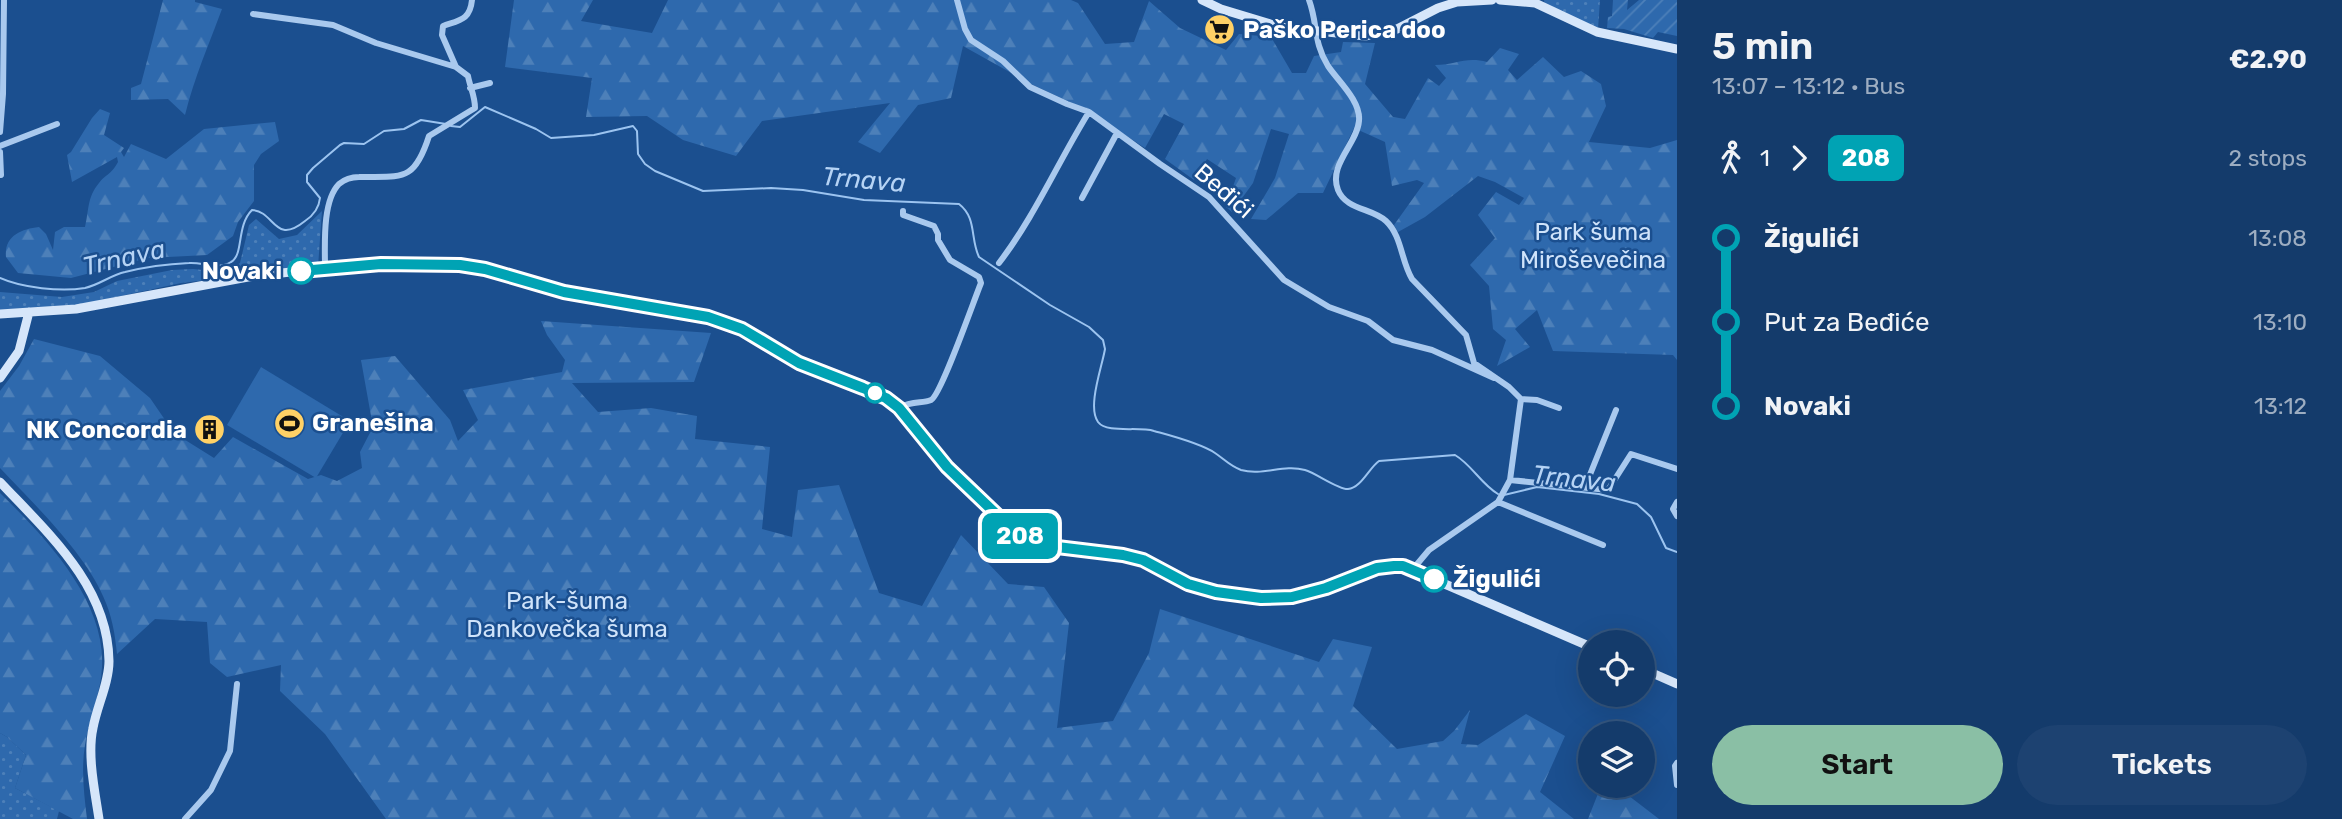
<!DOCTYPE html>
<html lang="en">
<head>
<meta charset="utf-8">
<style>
	:root { --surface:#143b6b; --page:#1d4271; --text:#f1f3f6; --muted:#9dadc1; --line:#33557e; --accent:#8abfa5 }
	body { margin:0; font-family:Rubik,sans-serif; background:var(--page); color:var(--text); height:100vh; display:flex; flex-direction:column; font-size:26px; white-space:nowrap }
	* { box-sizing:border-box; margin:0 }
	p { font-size:23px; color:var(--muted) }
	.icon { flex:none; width:38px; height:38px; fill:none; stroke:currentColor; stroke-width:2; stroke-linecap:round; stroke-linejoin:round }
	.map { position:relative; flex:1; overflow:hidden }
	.drawer { display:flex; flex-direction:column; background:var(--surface); width:665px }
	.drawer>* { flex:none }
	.badge { padding:0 14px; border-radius:10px; font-size:24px; line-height:46px }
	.tools { position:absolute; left:1578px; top:630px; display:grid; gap:14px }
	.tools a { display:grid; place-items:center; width:77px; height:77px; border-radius:50%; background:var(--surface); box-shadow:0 7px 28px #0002,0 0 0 2px var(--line); font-size:35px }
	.map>.badge { position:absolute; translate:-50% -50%; box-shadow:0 0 0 4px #fff }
	.legs { display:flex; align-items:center; gap:10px; height:77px; padding:0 35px; font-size:23px }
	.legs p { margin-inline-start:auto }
	.summary { display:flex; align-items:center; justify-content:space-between; height:119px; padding:0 35px }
	h1 { font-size:38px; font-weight:600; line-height:52px }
	.cta { display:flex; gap:14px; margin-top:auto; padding:14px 35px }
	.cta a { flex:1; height:80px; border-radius:42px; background:var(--accent); color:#111; font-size:28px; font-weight:600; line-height:80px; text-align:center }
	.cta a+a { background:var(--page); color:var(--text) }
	ul { padding:0 35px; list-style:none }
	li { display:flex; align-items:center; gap:24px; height:84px; font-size:26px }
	li i { display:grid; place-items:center; width:10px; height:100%; margin:0 9px; background:currentColor }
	li i::after { content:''; width:18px; height:18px; margin:-9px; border:5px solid; border-radius:50%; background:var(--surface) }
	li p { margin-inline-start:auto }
	li:first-child i { background:linear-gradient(#0000 50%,currentColor 0) }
	li:last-child i { background:linear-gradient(currentColor 50%,#0000 0) }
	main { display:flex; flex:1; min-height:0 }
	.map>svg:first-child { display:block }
	.grass { fill:url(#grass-dots) }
	.forest { fill:url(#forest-firs) }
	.garden { fill:url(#garden-furrows) }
	.pitch { fill:#2e69ad }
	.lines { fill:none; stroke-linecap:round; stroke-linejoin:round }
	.stream { stroke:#9cc4f0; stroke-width:2 }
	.street { stroke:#a9c9ee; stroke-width:6 }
	.secondary { stroke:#d6e6fa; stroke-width:9 }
	.line-1-casing { stroke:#fff; stroke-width:16 }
	.line-1 { stroke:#00a3b4; stroke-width:10 }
	.stop-1-dot { fill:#fff; stroke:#00a3b4; stroke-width:3.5 }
	.labels { text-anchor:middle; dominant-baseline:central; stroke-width:5; stroke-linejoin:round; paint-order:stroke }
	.poi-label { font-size:24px; font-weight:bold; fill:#fff; stroke:#1b4f8f; text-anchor:start }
	.street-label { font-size:24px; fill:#fff; stroke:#1b4f8f }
	.park-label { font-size:24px; fill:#cfe3fa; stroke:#1b4f8f }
	.stop-label { font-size:24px; font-weight:bold; fill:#fff; stroke:#1b4f8f; text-anchor:end }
	.water-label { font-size:26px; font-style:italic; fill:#b5d3f5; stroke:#1b4f8f }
</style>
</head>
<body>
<main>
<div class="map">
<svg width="1677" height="819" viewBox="0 0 1677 819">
	<defs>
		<pattern id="grass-dots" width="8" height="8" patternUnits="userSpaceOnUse" patternTransform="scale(1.75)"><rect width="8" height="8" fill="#2e69ad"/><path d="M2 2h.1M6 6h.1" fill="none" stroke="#4d80b9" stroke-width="1.8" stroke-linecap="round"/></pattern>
		<pattern id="forest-firs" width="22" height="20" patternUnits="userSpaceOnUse" patternTransform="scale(1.75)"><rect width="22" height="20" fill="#2e69ad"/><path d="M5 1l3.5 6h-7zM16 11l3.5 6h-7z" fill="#4d80b9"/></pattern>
		<pattern id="garden-furrows" width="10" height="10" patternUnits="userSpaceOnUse" patternTransform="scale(1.75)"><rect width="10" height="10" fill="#2e69ad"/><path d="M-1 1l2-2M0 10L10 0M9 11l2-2" fill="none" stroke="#4d80b9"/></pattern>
	</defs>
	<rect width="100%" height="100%" fill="#1b4f8f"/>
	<path class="grass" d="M 1544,0 L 1600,0 L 1598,29 L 1545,5 Z
		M 322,211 L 318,267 L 181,283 L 79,305 L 0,311 L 0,292 L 62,297 L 94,292 L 117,281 L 172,270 L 193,269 L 223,272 L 240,263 L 249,225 L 256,219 L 279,239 L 297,235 Z
		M 0,733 L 7,737 L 26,755 L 15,788 L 59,811 L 57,819 L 0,819 Z"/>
	<path class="forest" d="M 163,0 L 195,0 L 195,2 L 222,9 C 209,44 194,78 185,115 L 168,99 L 131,100 L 131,88 L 141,84 Z
		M 514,0 L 593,0 L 581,21 L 652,33 L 668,0 L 1071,0 L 1078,3 L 1105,44 L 1134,42 L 1149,1 L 1180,28 L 1226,50 L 1239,34 L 1271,37 L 1292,73 L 1306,73 L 1314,56 L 1341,52 L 1343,42 L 1375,43 L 1365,84 L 1393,117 L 1405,119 L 1428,78 L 1439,86 L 1446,78 L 1435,65 C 1456,65 1466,56 1487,62 L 1500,48 L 1519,54 L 1508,70 L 1517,80 L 1543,57 L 1564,77 L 1581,71 L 1601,84 L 1606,106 L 1589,142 L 1650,148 L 1677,140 L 1677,360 L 1673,355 L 1553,351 L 1537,310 L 1515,329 L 1530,347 L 1497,366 L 1506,340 L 1493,329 L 1489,286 L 1470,265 L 1495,238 L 1478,215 L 1496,192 L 1519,205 L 1524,198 L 1495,182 L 1478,176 L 1425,217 L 1398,232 L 1394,225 L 1424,183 L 1417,180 L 1392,186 L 1385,142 L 1354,128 L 1323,193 L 1298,193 L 1266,220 L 1251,219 L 1275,178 L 1289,134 L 1271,129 L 1253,183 L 1232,212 L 1226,207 L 1236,178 L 1207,159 L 1194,180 L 1165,159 L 1184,124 L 1164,114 L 1145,148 L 1087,110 L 1031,84 L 963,46 L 951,98 L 918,105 L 880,153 L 858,142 L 890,103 L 762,121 L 736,156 L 683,140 L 647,116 L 586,117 L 592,78 L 505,67 Z
		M 100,109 L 110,113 L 104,135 L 124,148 L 121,152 L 124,157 L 131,144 L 166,159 L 204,129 L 275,122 L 279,141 L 261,154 L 254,165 L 254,201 L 238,222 L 233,236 L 207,255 L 148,258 L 71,278 L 18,273 L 6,257 C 4,236 21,229 39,227 L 46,234 L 53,250 L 55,232 L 64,227 L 85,227 C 89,211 87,197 99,183 C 106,174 111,175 118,162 L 117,157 L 72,182 L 67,155 L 71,152 L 92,118 Z
		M 541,321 L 711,333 L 694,382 L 572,383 L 598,412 L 651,408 L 697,416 L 695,439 L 770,447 L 762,529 L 792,537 L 798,490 L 839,485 L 879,593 L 922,606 L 961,535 L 1008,584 L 1044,587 L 1069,623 L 1057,728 L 1113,721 L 1149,653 L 1160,609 L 1319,662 L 1333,639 L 1372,647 L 1353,706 L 1397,749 L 1443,741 L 1454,731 L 1470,710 L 1461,744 L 1478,745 L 1526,714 L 1565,736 L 1540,792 L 1574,819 L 386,819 L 325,734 L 280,691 L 281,665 L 227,677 L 210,663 L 207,622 L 155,619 L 117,654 C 115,634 112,615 103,596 C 84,552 33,503 0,468 L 0,391 L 19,366 L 34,339 L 100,356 L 150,398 L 174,433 L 214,458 L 233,437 L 308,479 L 321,475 L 337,481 L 362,468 L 360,452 L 373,427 L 361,360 L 395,356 L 450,420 L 458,441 L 478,420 L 463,390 L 562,372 L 565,360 L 547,335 Z
		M 0,493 C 44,536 106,600 102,667 C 101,693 89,719 85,745 C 81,769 84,794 87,819 L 73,819 L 15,788 L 26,755 L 7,737 L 0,733 Z
		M 1601,786 L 1616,786 L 1659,819 L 1588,819 Z"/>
	<path class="garden" d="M 1613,0 L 1628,0 L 1627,10 L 1639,0 L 1677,0 L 1677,36 L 1658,32 L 1653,38 L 1624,29 L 1607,28 L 1608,17 L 1612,16 Z"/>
	<path class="pitch" d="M 261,367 L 350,421 L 316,478 L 227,425 Z"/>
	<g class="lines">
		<path class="stream" d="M 451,126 L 460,127 L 485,107 L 536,129 L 551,138 L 594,135 L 633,126 L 637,131 L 638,154 L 645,164 L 655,171 L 703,191 L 771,188 L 803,190 L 864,200 L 959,204 C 977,218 970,238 979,257 L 1050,305 L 1089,327 L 1103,340 L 1105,349 C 1102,367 1087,407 1098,422 C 1107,434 1139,426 1154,431 C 1172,436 1200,443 1215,453 C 1224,459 1230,466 1241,470 C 1263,476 1283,464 1305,470 C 1316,473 1339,490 1348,489 C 1361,488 1369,468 1379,461 L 1455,455 C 1472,465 1481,484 1498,494
			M 0,278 C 22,288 61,292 85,288 C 99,285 111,275 125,272 C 145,267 168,264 189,263 C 203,262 218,270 231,262 C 244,255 236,226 252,210 C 275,211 274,246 305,221 C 314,215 319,208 320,198 L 307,182 L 307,175 L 313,168 L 340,145 L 344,143 L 364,144 L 384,131 L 404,129 L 421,120 L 446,124
			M 1504,495 L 1537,487 L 1599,494 L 1637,504 L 1651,517 L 1666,548 L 1677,552"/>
		<path class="street" d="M 957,0 L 965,29 L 971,40 L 1003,61 L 1030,87 L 1067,104 L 1089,112 L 1160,164 L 1209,197 L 1284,280 L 1329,307 L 1368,321 L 1393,340 L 1432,350 L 1494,378
			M 1309,0 C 1318,24 1313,42 1328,66 C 1338,81 1361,101 1359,121 C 1357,144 1328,165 1338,190 C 1346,210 1372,208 1386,221 C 1402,236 1401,261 1412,279 L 1466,335 L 1474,363 L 1509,387 L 1521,399
			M 253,14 L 333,25 L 376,43 L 456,67 L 468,76 C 470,87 475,96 475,108 L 429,136 C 414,183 402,176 359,177 C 352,177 345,179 339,184 C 322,201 325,246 325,268
			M 456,67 L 442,35 L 443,26 C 460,20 470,20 472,0
			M 470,88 L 490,83
			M 0,132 L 3,94 L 4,0
			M 0,146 L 57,124
			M 0,152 L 1,175
			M 1082,198 L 1117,133
			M 999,263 C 1035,216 1058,162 1089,112
			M 1521,399 L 1537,400 L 1559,408
			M 899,408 C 913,400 922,404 931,400 C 941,395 974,300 981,283 L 979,277 L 950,260 L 938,240 L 938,234 L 934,226 L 903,215 L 903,211
			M 1510,480 L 1608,490 L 1631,454 L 1677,469
			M 1585,487 L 1616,410
			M 1498,502 L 1603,545
			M 1677,502 L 1673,509 L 1677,516
			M 1413,569 L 1429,550 L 1498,502 L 1510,480 L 1521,399
			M 1677,763 L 1675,766 L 1677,785
			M 185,819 L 211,790 L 230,751 L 237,684"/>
		<path class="secondary" d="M 1202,0 L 1221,9 L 1280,27 L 1365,36 L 1397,29 L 1438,8 L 1457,2 L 1492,0
			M 1500,0 L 1535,3 L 1597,32 L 1677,49
			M 0,314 L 76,309 L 248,277 L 325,268 L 381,264 L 436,263 L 485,269 L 563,292 L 708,317 L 742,329 L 798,363 L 886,399 L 899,408 L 933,452 L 1004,524 L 1017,534 L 1033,542 L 1123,555 L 1143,560 L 1188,584 L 1216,592 L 1261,598 L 1292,597 L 1326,588 L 1377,568 L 1403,566 L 1591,647
			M 0,378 L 19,351 L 29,312
			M 0,482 C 48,533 108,586 109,661 C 109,683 97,706 93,728 C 87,755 95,792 99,819
			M 1643,669 L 1677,684"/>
	</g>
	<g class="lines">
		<defs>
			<path id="line-1" d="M 301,271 L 381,264 L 460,265 L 485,269 L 564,292 L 708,317 L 742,329 L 799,363 L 863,388 L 886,398 L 899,408 L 947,467 L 1017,534 L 1033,542 L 1049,546 L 1123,555 L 1143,560 L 1188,584 L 1216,592 L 1261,598 L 1292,597 L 1326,588 L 1377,568 L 1394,566 L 1403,566 L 1434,579"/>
		</defs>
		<use href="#line-1" class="line-1-casing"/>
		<use href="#line-1" class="line-1"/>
	</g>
	<defs>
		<symbol id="supermarket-disc" viewBox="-11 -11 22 22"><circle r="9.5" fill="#ffd166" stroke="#1b4f8f"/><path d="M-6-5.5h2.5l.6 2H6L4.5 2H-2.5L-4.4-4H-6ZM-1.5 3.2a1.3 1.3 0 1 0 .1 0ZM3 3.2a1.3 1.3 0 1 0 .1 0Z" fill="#111"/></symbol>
		<symbol id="stadium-disc" viewBox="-11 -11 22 22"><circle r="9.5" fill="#ffd166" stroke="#1b4f8f"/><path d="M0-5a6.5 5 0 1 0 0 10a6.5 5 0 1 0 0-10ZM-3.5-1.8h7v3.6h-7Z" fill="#111"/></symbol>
		<symbol id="building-disc" viewBox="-11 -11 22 22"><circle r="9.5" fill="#ffd166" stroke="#1b4f8f"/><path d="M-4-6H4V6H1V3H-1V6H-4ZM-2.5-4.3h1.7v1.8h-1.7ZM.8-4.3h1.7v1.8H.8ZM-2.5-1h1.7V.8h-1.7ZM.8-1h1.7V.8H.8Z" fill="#111"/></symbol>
	</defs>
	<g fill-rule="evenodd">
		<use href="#supermarket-disc" x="1202" y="12" width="35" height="35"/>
		<use href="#stadium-disc" x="272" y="406" width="35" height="35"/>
		<use href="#building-disc" x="192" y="412" width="35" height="35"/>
	</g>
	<g class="stop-1-dot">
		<circle cx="301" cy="271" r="12"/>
		<circle cx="875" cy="393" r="9"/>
		<circle cx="1434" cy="579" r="12"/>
	</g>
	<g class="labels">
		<g class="poi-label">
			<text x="1243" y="30">Paško Perica doo</text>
			<text x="312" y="423">Granešina</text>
			<text x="187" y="430" text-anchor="end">NK Concordia</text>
		</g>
		<g class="street-label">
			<text transform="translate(1224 191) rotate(41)">Beđići</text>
		</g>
		<g class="park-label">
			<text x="1593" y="232">Park šuma<tspan x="1593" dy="28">Miroševečina</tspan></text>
			<text x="567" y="601">Park-šuma<tspan x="567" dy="28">Dankovečka šuma</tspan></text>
		</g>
		<g class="stop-label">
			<text x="282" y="271">Novaki</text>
			<text x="1453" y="579" text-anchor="start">Žigulići</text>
		</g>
		<g class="water-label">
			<text transform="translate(864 180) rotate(5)">Trnava</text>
			<text transform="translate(124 258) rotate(-13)">Trnava</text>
			<text transform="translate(1574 479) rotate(6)">Trnava</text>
		</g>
	</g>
</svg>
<div class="tools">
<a><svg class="icon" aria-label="locate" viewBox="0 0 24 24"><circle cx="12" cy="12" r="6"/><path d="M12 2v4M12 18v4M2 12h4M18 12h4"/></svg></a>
<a><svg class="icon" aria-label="layers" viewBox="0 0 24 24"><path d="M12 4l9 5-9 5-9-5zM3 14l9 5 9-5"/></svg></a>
</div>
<b class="badge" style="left:1020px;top:536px;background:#00a3b4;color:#fff">208</b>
</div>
<section class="drawer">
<div class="summary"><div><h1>5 min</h1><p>13:07 – 13:12 · Bus</p></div><b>€2.90</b></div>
<div class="legs"><svg class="icon" aria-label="walk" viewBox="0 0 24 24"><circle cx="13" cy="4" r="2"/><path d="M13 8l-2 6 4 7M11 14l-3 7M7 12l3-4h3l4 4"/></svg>1<svg class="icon" aria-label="forward" viewBox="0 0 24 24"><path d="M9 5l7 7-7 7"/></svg><b class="badge" style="background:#00a3b4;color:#fff">208</b><p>2 stops</p></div>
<ul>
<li><i style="color:#00a3b4"></i><b>Žigulići</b><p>13:08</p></li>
<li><i style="color:#00a3b4"></i><span>Put za Beđiće</span><p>13:10</p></li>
<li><i style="color:#00a3b4"></i><b>Novaki</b><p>13:12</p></li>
</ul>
<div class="cta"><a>Start</a><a>Tickets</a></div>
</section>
</main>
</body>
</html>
